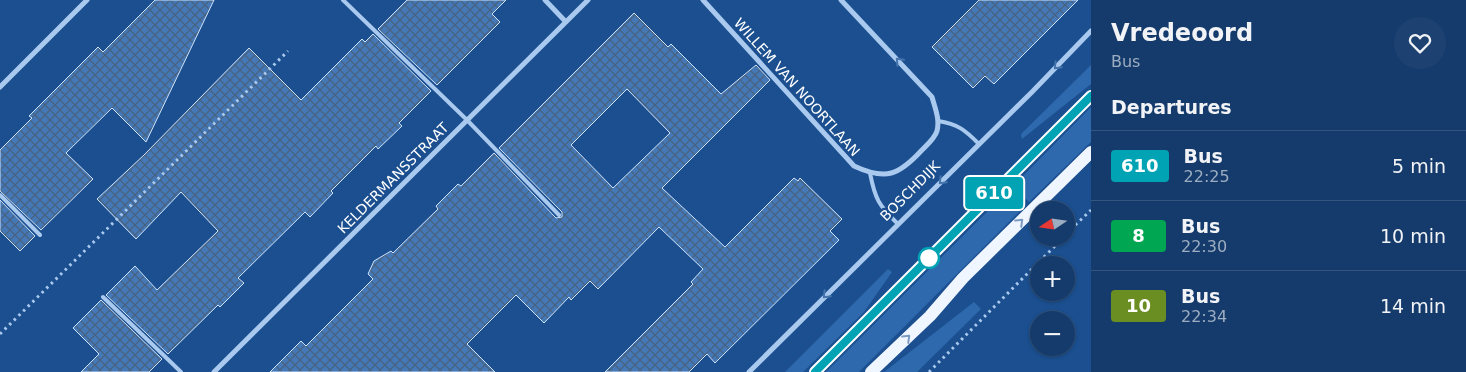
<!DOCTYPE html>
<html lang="en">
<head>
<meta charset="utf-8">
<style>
	:root { --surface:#143b6b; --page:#1d4271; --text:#f1f3f6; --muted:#9dadc1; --line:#33557e }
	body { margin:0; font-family:"DejaVu Sans",sans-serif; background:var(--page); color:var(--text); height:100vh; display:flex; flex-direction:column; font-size:19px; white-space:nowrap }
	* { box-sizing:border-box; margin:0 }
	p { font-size:16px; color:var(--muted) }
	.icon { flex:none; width:28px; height:28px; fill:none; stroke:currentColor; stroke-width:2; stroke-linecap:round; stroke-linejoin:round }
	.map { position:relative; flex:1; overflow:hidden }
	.sheet { display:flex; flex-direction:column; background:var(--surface); width:375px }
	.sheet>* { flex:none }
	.badge { padding:0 10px; border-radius:4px; font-size:18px; line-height:32px }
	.needle { width:32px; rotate:257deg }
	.controls { position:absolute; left:1030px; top:201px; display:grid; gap:10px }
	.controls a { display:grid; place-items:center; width:45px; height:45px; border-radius:50%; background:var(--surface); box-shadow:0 1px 4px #0004,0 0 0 1px var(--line); font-size:25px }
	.map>.badge { position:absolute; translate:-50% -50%; box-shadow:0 0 0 2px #fff }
	h2 { padding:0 20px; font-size:19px; line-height:45px }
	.round { display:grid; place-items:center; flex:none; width:52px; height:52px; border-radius:26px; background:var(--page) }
	.overview { display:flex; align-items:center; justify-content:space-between; height:85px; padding:0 20px }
	h1 { font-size:24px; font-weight:700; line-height:38px }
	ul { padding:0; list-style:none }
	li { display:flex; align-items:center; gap:15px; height:70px; padding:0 20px; border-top:1px solid var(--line) }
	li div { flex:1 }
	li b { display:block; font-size:19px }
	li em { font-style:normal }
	li .badge { min-width:55px; font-weight:700; text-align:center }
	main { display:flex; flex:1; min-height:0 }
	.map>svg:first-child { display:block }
	.grass { fill:#2e69ad }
	.building { fill:url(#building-cross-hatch); stroke:#cfe3fa; fill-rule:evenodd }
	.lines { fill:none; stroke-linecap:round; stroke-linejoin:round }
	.path { stroke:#a9c9ee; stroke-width:3; stroke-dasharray:2.5 4; stroke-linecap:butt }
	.lane { stroke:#a9c9ee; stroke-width:4 }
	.street { stroke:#a9c9ee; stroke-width:5 }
	.primary { stroke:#f0f6ff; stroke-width:12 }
	.oneway { stroke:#4674ac }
	.oneway2 { stroke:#7b9ac1 }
	.line-casing { stroke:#fff; stroke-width:11 }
	.line { stroke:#00a3b4; stroke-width:8 }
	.stop-dot { fill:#fff; stroke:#00a3b4; stroke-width:2.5 }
	.labels { text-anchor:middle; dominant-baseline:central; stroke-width:4.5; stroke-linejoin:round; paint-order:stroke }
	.street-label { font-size:14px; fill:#fff; stroke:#1b4f8f }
</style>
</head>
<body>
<main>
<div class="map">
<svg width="1091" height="372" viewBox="0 0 1091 372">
	<defs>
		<pattern id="building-cross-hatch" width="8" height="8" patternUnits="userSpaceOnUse" patternTransform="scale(1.25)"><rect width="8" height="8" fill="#4478b7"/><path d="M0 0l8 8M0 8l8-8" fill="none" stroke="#486282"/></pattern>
	</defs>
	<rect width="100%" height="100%" fill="#1b4f8f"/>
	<path class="grass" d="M 1091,65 L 1091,84 L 1022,139 L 1021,134 Z
		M 1091,107 L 1091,142 L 1029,202 L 1013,186 Z
		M 1009,190 L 1025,206 L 859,372 L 826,372 Z
		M 888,269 L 892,272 L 864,312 L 803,372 L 785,372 Z
		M 974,302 L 981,309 L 917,372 L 884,372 Z"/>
	<path class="building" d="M 155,0 L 214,0 L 146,142 L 112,108 L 66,153 L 93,179 L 41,230 L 0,191 L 0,150 L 32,118 L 29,116 L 98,47 L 103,52 Z
		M 407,0 L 506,0 L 492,14 L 500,22 L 437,85 L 378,29 Z
		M 979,0 L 1078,0 L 994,84 L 985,76 L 973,88 L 932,47 Z
		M 634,13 L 668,47 L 671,44 L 721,94 L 756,65 L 770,80 L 662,188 L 725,247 L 794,178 L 798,181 L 800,178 L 842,219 L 830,231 L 839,240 L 715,363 L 707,354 L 689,372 L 605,372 L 693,284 L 691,282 L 703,269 L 659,227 L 598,289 L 590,281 L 571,300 L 569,297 L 544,323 L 516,295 L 467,344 L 495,372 L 270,372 L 301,341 L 306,346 L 373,279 L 368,274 L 374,261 L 391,251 L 393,253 L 438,209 L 436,206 L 458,184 L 461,186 L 494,153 L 556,218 L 562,217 L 562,212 L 499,148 ZM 627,89 L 670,133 L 613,188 L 571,145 Z
		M 373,34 L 431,91 L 399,123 L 402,126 L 378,149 L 376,146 L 331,191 L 333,193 L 310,217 L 305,212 L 238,278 L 244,283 L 220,307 L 218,305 L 168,354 L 106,295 L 135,266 L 157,290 L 218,231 L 181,192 L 136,239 L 97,199 L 144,155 L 249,48 L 301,100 L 362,39 L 365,42 Z
		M 0,200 L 35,236 L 20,251 L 0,231 Z
		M 101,300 L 162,359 L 149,372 L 81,372 L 99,354 L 73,328 Z"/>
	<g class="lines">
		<path class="path" d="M 1066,234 L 1091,210
			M 0,334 L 288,51
			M 929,372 L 1063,238"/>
		<path class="lane" d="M 343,0 L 467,120 L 559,215
			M 938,121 C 958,124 965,130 979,144
			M 870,173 C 875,199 879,206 898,224
			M 0,195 L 40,235
			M 103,297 L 181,372"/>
		<path class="street" d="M 545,0 L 566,22
			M 703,0 L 854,166 C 886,181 899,175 922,150 C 927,145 935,138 937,131 C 940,119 935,108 932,97 L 841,0
			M 0,87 L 87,0
			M 214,372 L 588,0
			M 749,372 L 1032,92 L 1091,31"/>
		<path class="primary" d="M 815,372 L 1091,96
			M 871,372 L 930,316 L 963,278 L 1091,152"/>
	</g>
	<defs><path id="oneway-chevron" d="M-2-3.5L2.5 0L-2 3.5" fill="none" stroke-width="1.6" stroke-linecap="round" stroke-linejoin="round" transform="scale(1.25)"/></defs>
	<g class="oneway">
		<use href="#oneway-chevron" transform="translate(899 61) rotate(-133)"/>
		<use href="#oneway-chevron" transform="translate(1057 66) rotate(134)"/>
		<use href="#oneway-chevron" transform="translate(942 181) rotate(135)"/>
		<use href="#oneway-chevron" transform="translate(826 295) rotate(135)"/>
	</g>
	<g class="oneway2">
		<use href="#oneway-chevron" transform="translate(1020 222) rotate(-44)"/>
		<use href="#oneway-chevron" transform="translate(907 338) rotate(-44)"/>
	</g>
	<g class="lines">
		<defs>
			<path id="line" d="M 815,372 L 1091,96"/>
		</defs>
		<use href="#line" class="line-casing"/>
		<use href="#line" class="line"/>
	</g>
	<circle class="stop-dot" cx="929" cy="258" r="10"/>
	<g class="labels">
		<g class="street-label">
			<text transform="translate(797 87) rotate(48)">WILLEM VAN NOORTLAAN</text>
			<text transform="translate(393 178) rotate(-45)">KELDERMANSSTRAAT</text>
			<text transform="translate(910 191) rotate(-45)">BOSCHDIJK</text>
		</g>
	</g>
</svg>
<div class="controls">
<a><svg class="needle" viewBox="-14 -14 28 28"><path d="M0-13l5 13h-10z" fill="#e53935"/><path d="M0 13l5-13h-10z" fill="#9dadc1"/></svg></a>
<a>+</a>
<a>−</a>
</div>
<b class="badge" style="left:994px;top:193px;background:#00a3b4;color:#fff">610</b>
</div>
<section class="sheet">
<div class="overview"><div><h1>Vredeoord</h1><p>Bus</p></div><a class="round"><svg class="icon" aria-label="heart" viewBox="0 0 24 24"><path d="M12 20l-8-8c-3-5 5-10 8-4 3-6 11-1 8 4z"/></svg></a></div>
<h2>Departures</h2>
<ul>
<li><span class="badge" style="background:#00a3b4;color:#fff">610</span><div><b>Bus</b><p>22:25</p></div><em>5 min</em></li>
<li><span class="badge" style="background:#00a651;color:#fff">8</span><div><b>Bus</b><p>22:30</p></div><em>10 min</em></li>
<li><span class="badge" style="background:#6b8e23;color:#fff">10</span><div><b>Bus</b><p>22:34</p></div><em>14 min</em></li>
</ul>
</section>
</main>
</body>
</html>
